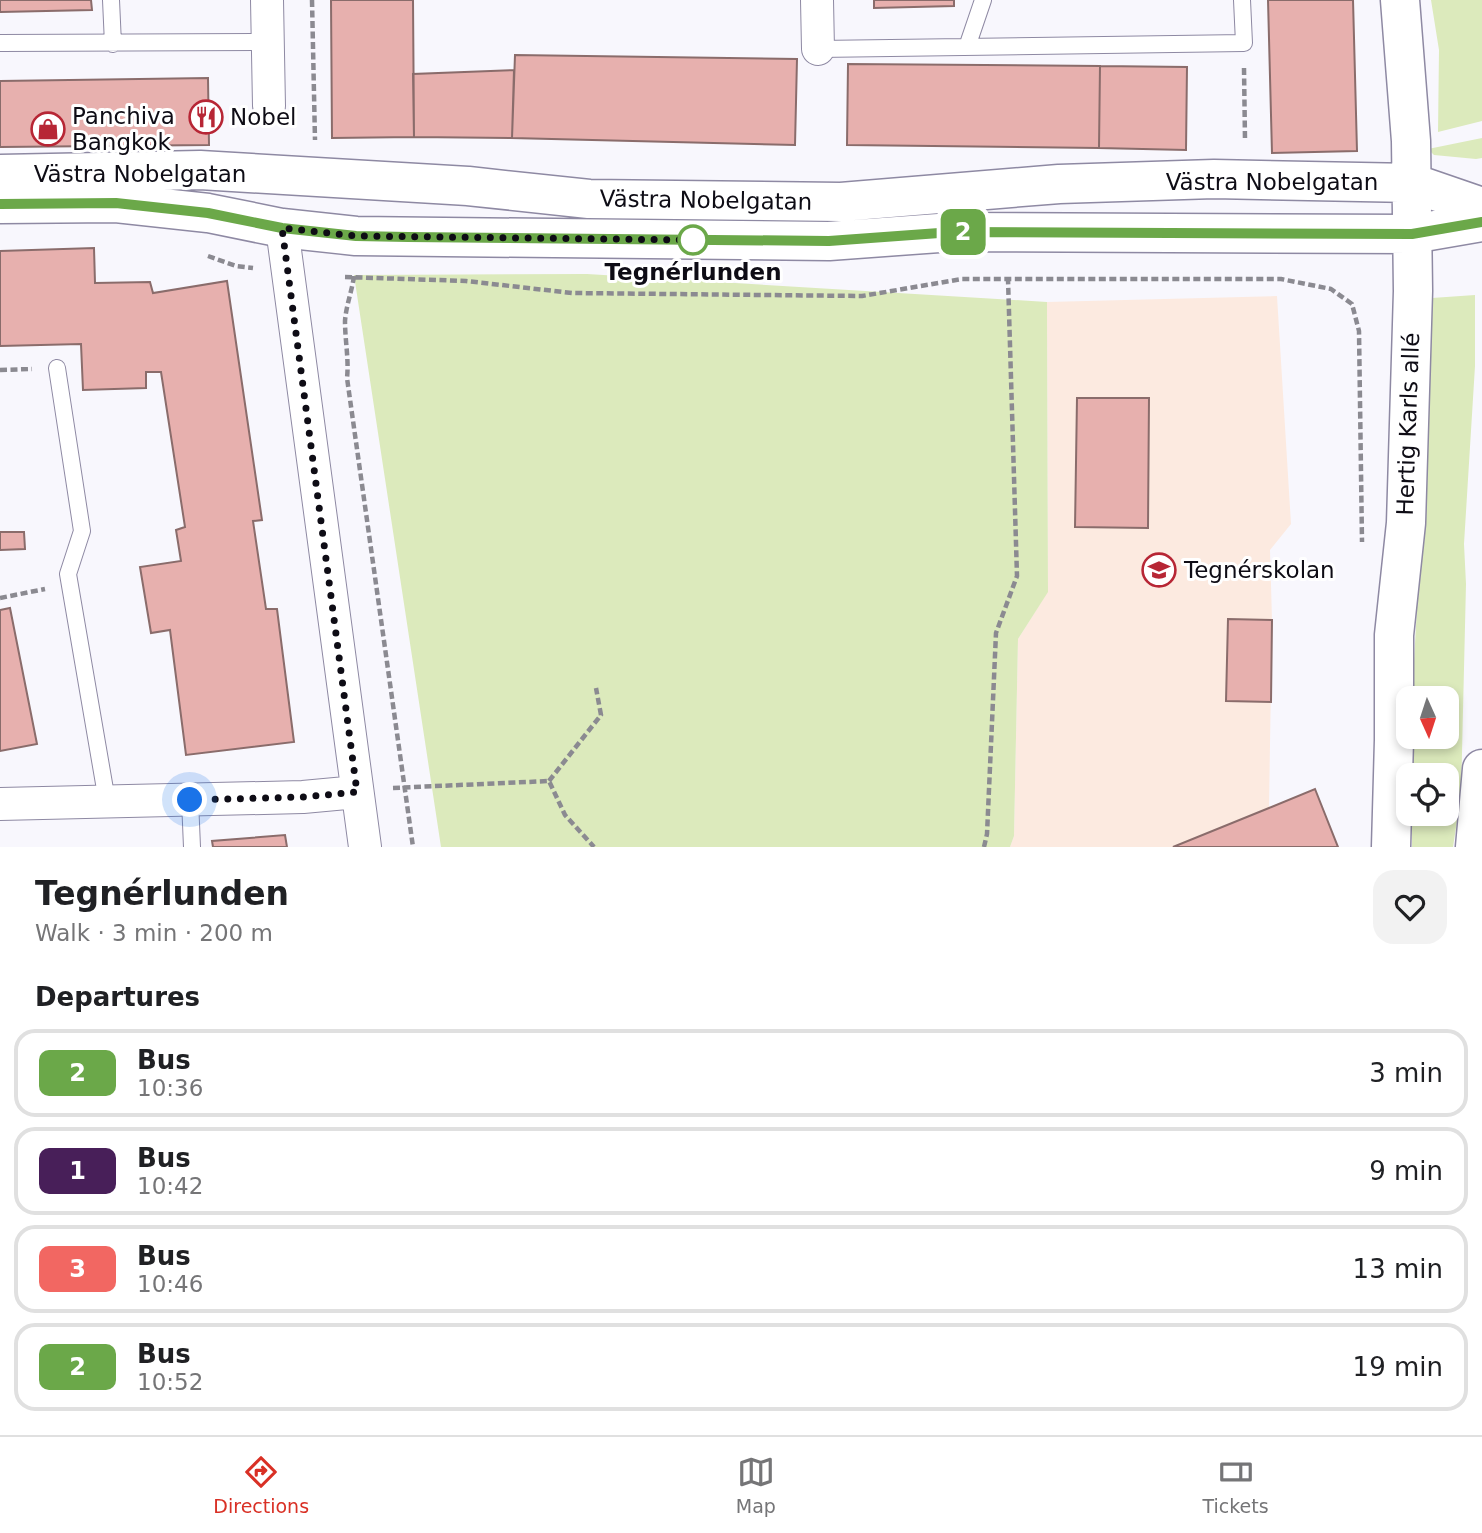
<!DOCTYPE html>
<html lang="en">
<head>
<meta charset="utf-8">
<style>
	:root { --surface:#fff; --page:#f2f2f2; --text:#202124; --muted:#757577; --line:#e0e0e0; --accent:#d93025 }
	body { margin:0; font-family:"DejaVu Sans",sans-serif; background:var(--page); color:var(--text); height:100vh; display:flex; flex-direction:column; font-size:26px; white-space:nowrap }
	* { box-sizing:border-box; margin:0 }
	p { font-size:23px; color:var(--muted) }
	.icon { flex:none; width:38px; height:38px; fill:none; stroke:currentColor; stroke-width:2; stroke-linecap:round; stroke-linejoin:round }
	.map { position:relative; height:847px; overflow:hidden }
	.panel { display:flex; flex-direction:column; background:var(--surface); flex:1 }
	.panel>* { flex:none }
	.badge { padding:0 14px; border-radius:10px; font-size:24px; line-height:46px }
	.needle { width:46px; rotate:177deg }
	.buttons { position:absolute; left:1396px; top:686px; display:grid; gap:14px }
	.buttons a { display:grid; place-items:center; width:63px; height:63px; border-radius:14px; background:var(--surface); box-shadow:0 4px 10px #0003; font-size:35px }
	.you { position:absolute; width:35px; height:35px; margin:-18px; border:5px solid #fff; border-radius:50%; background:#1a73e8; box-shadow:0 0 0 10px #1a73e833 }
	.map>.badge { position:absolute; translate:-50% -50%; box-shadow:0 0 0 4px #fff }
	h2 { padding:0 35px; font-size:26px; line-height:63px }
	.round { display:grid; place-items:center; flex:none; width:74px; height:74px; border-radius:21px; background:var(--page) }
	.summary { display:flex; align-items:center; justify-content:space-between; height:119px; padding:0 35px }
	h1 { font-size:33px; font-weight:700; line-height:52px }
	ul { padding:0; list-style:none }
	li { display:flex; align-items:center; gap:21px; height:88px; margin:0 14px 10px; padding:0 21px; border:4px solid var(--line); border-radius:21px }
	li div { flex:1 }
	li b { display:block; font-size:26px }
	li em { font-style:normal }
	li .badge { min-width:77px; font-weight:700; text-align:center }
	.dock { display:flex; justify-content:space-around; align-items:center; height:98px; border-top:2px solid var(--line); background:var(--surface); font-size:19px; color:var(--muted) }
	.dock a { display:grid; justify-items:center; gap:4px }
	.dock .active { color:var(--accent) }
	.map>svg:first-child { display:block }
	.education { fill:#fceae0 }
	.green { fill:#dceabc }
	.building { fill:#e7b0ae; stroke:#8a6c6b; stroke-width:2 }
	.lines { fill:none; stroke-linecap:round; stroke-linejoin:round }
	.service-casing { stroke:#8e89a3; stroke-width:18 }
	.minor-casing { stroke:#8e89a3; stroke-width:34 }
	.secondary-casing { stroke:#8e89a3; stroke-width:41 }
	.path { stroke:#8b8a91; stroke-width:4.5; stroke-dasharray:7 3.5; stroke-linecap:butt }
	.service { stroke:#fff; stroke-width:16 }
	.minor { stroke:#fff; stroke-width:32 }
	.secondary { stroke:#fff; stroke-width:38 }
	.line-casing { stroke:#fff; stroke-width:16 }
	.line { stroke:#6ba849; stroke-width:10 }
	.walk { stroke:#0e0c15; stroke-width:7; stroke-dasharray:0 12.6 }
	.stop-dot { fill:#fff; stroke:#6ba849; stroke-width:3.5 }
	.labels { text-anchor:middle; dominant-baseline:central; stroke-width:6; stroke-linejoin:round; paint-order:stroke }
	.poi-label { font-size:23px; fill:#0e0c15; stroke:#fff; text-anchor:start }
	.street-label { font-size:23px; fill:#0e0c15; stroke:#fff }
	.stop-label { font-size:23px; font-weight:bold; fill:#0e0c15; stroke:#fff }
</style>
</head>
<body>
<div class="map">
<svg width="1482" height="847" viewBox="0 0 1482 847">
	<rect width="100%" height="100%" fill="#f8f7fd"/>
	<path class="education" d="M 1277,296 L 1291,524 L 1270,550 L 1272,620 L 1269,807 L 1315,789 L 1338,847 L 1010,847 L 1014,836 L 1018,639 L 1048,591 L 1047,302 Z"/>
	<path class="green" d="M 1431,0 L 1482,0 L 1482,121 L 1438,132 L 1439,50 Z
		M 1482,138 L 1482,158 L 1476,159 L 1434,155 L 1428,149 Z
		M 587,274 L 1047,302 L 1048,592 L 1018,639 L 1014,836 L 1010,847 L 441,847 L 354,275 Z
		M 1475,295 L 1475,366 L 1464,544 L 1466,584 L 1461,795 L 1453,847 L 1412,847 L 1412,814 L 1447,814 L 1447,775 L 1412,775 L 1412,737 L 1447,737 L 1447,698 L 1412,698 L 1426,444 L 1432,298 Z"/>
	<path class="building" d="M 0,0 L 91,0 L 92,10 L 0,12 Z
		M 331,0 L 413,0 L 414,137 L 332,138 Z
		M 874,0 L 954,0 L 954,6 L 874,8 Z
		M 1268,0 L 1353,0 L 1357,151 L 1272,153 Z
		M 515,55 L 797,59 L 795,145 L 512,138 Z
		M 848,64 L 1100,66 L 1099,148 L 847,145 Z
		M 1100,66 L 1187,67 L 1186,150 L 1099,148 Z
		M 514,70 L 512,138 L 414,137 L 413,74 Z
		M 208,78 L 209,145 L 0,147 L 0,81 Z
		M 94,248 L 95,283 L 150,282 L 153,293 L 227,281 L 262,520 L 253,521 L 266,609 L 277,609 L 294,742 L 186,755 L 170,630 L 151,633 L 140,567 L 181,561 L 176,530 L 185,527 L 161,372 L 146,372 L 146,388 L 83,390 L 81,344 L 0,346 L 0,251 Z
		M 1077,398 L 1149,398 L 1148,528 L 1075,527 Z
		M 0,532 L 24,532 L 25,549 L 0,550 Z
		M 10,608 L 37,744 L 0,751 L 0,610 Z
		M 1228,619 L 1272,620 L 1271,702 L 1226,701 Z
		M 1315,789 L 1338,847 L 1173,847 L 1269,808 Z
		M 285,835 L 287,847 L 213,847 L 212,841 Z"/>
	<g class="lines">
		<defs>
			<path id="service" d="M 111,0 L 113,44
				M 0,43 L 268,42
				M 967,47 L 983,0
				M 818,49 L 1244,43 L 1242,0
				M 57,368 L 82,531 L 68,574 L 107,801
				M 190,800 L 192,847"/>
			<path id="minor" d="M 267,0 L 269,106
				M 817,0 L 818,49
				M 282,228 L 365,847
				M 0,804 L 303,797 L 357,792"/>
			<path id="secondary" d="M 0,174 L 200,170 L 468,186 L 589,199 L 841,202 L 1059,184 L 1214,179 L 1412,183 L 1482,207
				M 0,204 L 116,203 L 208,213 L 282,228 L 356,236 L 829,241 L 953,232 L 1412,234 L 1482,222
				M 1391,847 L 1394,740 L 1394,635 L 1406,523 L 1413,291 L 1411,141 L 1400,0
				M 1475,847 L 1482,769"/>
		</defs>
		<use href="#service" class="service-casing"/>
		<use href="#minor" class="minor-casing"/>
		<use href="#secondary" class="secondary-casing"/>
		<path class="path" d="M 312,0 L 315,140
			M 1244,68 L 1245,140
			M 208,256 L 236,266 L 253,268
			M 354,276 C 352,291 346,306 345,321 C 345,341 349,359 347,378 L 413,847
			M 345,277 L 466,281 L 572,293 L 862,296 L 962,279 L 1281,279 L 1331,289 L 1352,304 L 1359,331 L 1362,542
			M 0,370 L 32,369
			M 0,598 L 45,589
			M 549,781 L 601,715 L 596,688
			M 393,788 L 549,781 L 565,815 L 594,847
			M 984,847 L 987,834 L 996,633 L 1017,576 L 1008,279"/>
		<use href="#service" class="service"/>
		<use href="#minor" class="minor"/>
		<use href="#secondary" class="secondary"/>
	</g>
	<g class="lines">
		<defs>
			<path id="line" d="M 0,204 L 116,203 L 208,213 L 282,228 L 356,236 L 408,237 L 829,241 L 953,232 L 1412,234 L 1482,222"/>
		</defs>
		<use href="#line" class="line-casing"/>
		<use href="#line" class="line"/>
		<path class="walk" d="M 190,800 L 303,797 L 357,792 L 282,228 L 356,236 L 693,240"/>
	</g>
	<defs>
		<symbol id="restaurant-ring" viewBox="-11 -11 22 22"><circle r="9.5" fill="#fff" stroke="#b72635" stroke-width="1.5"/><path d="M-5-6h1v4h1v-4h1v4h1v-4h1v5L-1.5 .5V6h-2V.5L-5-1ZM5-6V6H3V1.5H1.5Q1.5-4 5-6Z" fill="#b72635"/></symbol>
		<symbol id="shop-ring" viewBox="-11 -11 22 22"><circle r="9.5" fill="#fff" stroke="#b72635" stroke-width="1.5"/><path d="M-5-2.5h2.3a2.7 3.5 0 0 1 5.4 0H5L5.5 6h-11ZM-1.5-2.5h3a1.5 2.3 0 0 0-3 0Z" fill="#b72635"/></symbol>
		<symbol id="school-ring" viewBox="-11 -11 22 22"><circle r="9.5" fill="#fff" stroke="#b72635" stroke-width="1.5"/><path d="M0-5L7-2L0 1L-7-2ZM-4 1L0 2.5L4 1V4Q0 6-4 4Z" fill="#b72635"/></symbol>
	</defs>
	<g fill-rule="evenodd">
		<use href="#restaurant-ring" x="187" y="98" width="38" height="38"/>
		<use href="#shop-ring" x="29" y="110" width="38" height="38"/>
		<use href="#school-ring" x="1140" y="551" width="38" height="38"/>
	</g>
	<circle class="stop-dot" cx="693" cy="240" r="14"/>
	<g class="labels">
		<g class="poi-label">
			<text x="72" y="116">Panchiva<tspan x="72" dy="26">Bangkok</tspan></text>
			<text x="230" y="117">Nobel</text>
			<text x="1184" y="570">Tegnérskolan</text>
		</g>
		<g class="street-label">
			<text x="140" y="174">Västra Nobelgatan</text>
			<text x="1272" y="182">Västra Nobelgatan</text>
			<text transform="translate(706 200) rotate(1)">Västra Nobelgatan</text>
			<text transform="translate(1408 424) rotate(-88)">Hertig Karls allé</text>
		</g>
		<g class="stop-label">
			<text x="693" y="272">Tegnérlunden</text>
		</g>
	</g>
</svg>
<div class="buttons">
<a><svg class="needle" viewBox="-14 -14 28 28"><path d="M0-13l5 13h-10z" fill="#e53935"/><path d="M0 13l5-13h-10z" fill="#757577"/></svg></a>
<a><svg class="icon" aria-label="locate" viewBox="0 0 24 24"><circle cx="12" cy="12" r="6"/><path d="M12 2v4M12 18v4M2 12h4M18 12h4"/></svg></a>
</div>
<div class="you" style="left:190px;top:800px"></div>
<b class="badge" style="left:963px;top:232px;background:#6ba849;color:#fff">2</b>
</div>
<section class="panel">
<div class="summary"><div><h1>Tegnérlunden</h1><p>Walk · 3 min · 200 m</p></div><a class="round"><svg class="icon" aria-label="heart" viewBox="0 0 24 24"><path d="M12 20l-8-8c-3-5 5-10 8-4 3-6 11-1 8 4z"/></svg></a></div>
<h2>Departures</h2>
<ul>
<li><span class="badge" style="background:#6ba849;color:#fff">2</span><div><b>Bus</b><p>10:36</p></div><em>3 min</em></li>
<li><span class="badge" style="background:#481f59;color:#fff">1</span><div><b>Bus</b><p>10:42</p></div><em>9 min</em></li>
<li><span class="badge" style="background:#f26762;color:#fff">3</span><div><b>Bus</b><p>10:46</p></div><em>13 min</em></li>
<li><span class="badge" style="background:#6ba849;color:#fff">2</span><div><b>Bus</b><p>10:52</p></div><em>19 min</em></li>
</ul>
</section>
<nav class="dock">
<a class="active"><svg class="icon" aria-label="directions" viewBox="0 0 24 24"><path d="M12 3l9 9-9 9-9-9zM9 14v-3h6M13 9l2 2-2 2"/></svg>Directions</a>
<a><svg class="icon" aria-label="map" viewBox="0 0 24 24"><path d="M3 6l6-2 6 2 6-2v14l-6 2-6-2-6 2zM9 4v14M15 6v14"/></svg>Map</a>
<a><svg class="icon" aria-label="tickets" viewBox="0 0 24 24"><path d="M3 7h18v10H3zM15 7v10"/></svg>Tickets</a>
</nav>
</body>
</html>
